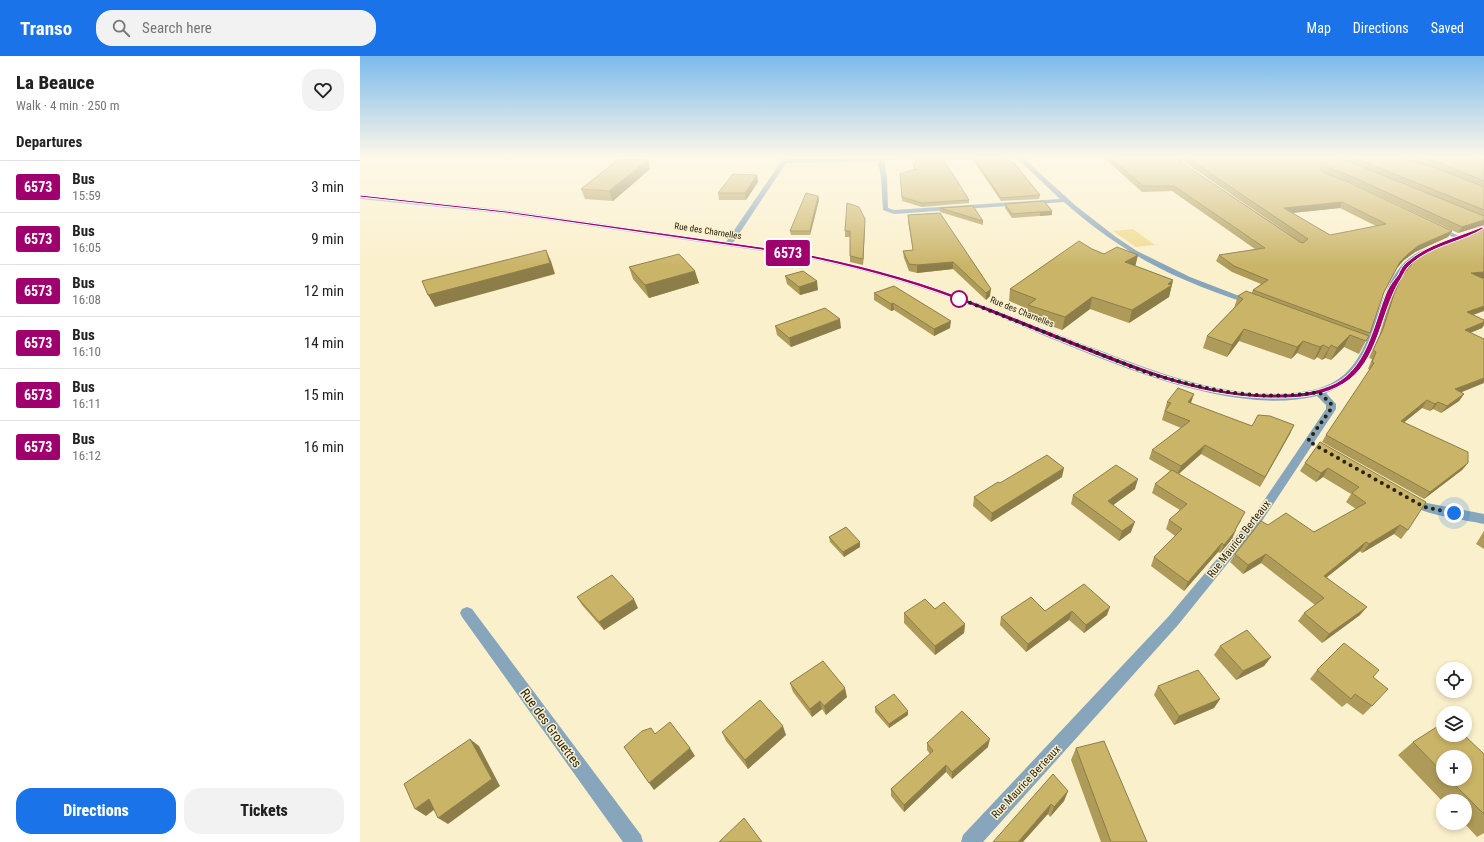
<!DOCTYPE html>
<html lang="en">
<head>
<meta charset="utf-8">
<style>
	:root { --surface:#fff; --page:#f2f2f2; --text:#222; --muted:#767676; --line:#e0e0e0; --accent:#1a73e8 }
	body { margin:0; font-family:"Roboto Condensed",sans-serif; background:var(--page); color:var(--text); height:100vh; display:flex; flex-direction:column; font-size:15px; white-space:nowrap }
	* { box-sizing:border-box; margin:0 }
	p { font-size:13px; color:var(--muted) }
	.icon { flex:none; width:22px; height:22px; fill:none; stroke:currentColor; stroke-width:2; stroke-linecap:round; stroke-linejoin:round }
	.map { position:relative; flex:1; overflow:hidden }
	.panel { display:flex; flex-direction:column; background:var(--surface); width:360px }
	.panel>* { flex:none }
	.badge { padding:0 8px; border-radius:3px; font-size:14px; line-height:26px }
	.controls { position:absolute; left:1076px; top:606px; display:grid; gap:8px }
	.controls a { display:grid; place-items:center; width:36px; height:36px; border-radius:50%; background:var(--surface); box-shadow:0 2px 6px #0003; font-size:20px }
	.you { position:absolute; width:20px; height:20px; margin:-10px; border:3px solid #fff; border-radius:50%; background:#1a73e8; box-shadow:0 0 0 6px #1a73e833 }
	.map>.badge { position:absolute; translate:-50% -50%; box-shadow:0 0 0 2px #fff }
	h2 { padding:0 16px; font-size:15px; line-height:36px }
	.round { display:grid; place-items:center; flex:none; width:42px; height:42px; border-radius:16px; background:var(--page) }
	.overview { display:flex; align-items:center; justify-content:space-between; height:68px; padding:0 16px }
	h1 { font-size:19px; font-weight:800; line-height:30px }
	.cta { display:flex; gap:8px; margin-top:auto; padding:8px 16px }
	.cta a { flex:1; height:46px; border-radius:16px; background:var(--accent); color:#fff; font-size:16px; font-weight:800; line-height:46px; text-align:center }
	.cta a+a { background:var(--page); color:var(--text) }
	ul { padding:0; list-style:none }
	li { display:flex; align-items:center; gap:12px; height:52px; padding:0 16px; border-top:1px solid var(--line) }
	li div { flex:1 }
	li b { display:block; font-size:15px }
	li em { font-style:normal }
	li .badge { min-width:44px; font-weight:700; text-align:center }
	header { display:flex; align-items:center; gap:24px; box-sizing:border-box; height:56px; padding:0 20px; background:var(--accent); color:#fff }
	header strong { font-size:19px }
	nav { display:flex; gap:22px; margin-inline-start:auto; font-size:14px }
	.search { width:280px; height:36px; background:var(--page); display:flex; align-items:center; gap:10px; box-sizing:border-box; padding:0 14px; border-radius:16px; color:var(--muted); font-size:15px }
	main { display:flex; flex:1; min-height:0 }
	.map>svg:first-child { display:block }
	.green { fill:#f1db90 }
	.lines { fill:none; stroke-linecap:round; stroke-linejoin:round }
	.minor { fill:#88a6bb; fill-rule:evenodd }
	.wall { fill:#ae9b59; fill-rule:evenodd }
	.shaded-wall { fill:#8d7e49 }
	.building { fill:#cab468; stroke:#8d7e49; fill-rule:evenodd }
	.line { fill:#a0006e; stroke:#fff }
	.walk { stroke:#272315; stroke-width:4; stroke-dasharray:0 7.2 }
	.stop-dot { fill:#fff; stroke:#a0006e; stroke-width:2 }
	.labels { text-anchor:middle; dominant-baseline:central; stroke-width:3; stroke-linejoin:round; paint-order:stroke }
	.far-street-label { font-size:9px; fill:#272315; stroke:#fbf0cc }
	.street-label { font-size:11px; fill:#272315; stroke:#fbf0cc }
	.near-street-label { font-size:13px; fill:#272315; stroke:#fbf0cc }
</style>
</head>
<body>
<header>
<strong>Transo</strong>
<div class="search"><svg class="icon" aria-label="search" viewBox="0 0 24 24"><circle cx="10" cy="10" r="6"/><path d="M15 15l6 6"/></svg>Search here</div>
<nav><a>Map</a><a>Directions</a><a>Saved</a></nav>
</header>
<main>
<section class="panel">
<div class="overview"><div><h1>La Beauce</h1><p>Walk · 4 min · 250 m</p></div><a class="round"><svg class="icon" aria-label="heart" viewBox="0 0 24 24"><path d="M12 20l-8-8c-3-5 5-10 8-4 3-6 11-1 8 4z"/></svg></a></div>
<h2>Departures</h2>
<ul>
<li><span class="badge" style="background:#a0006e;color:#fff">6573</span><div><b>Bus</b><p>15:59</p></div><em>3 min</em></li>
<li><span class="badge" style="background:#a0006e;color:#fff">6573</span><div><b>Bus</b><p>16:05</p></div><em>9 min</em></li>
<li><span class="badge" style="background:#a0006e;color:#fff">6573</span><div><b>Bus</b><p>16:08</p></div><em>12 min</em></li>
<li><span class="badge" style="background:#a0006e;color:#fff">6573</span><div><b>Bus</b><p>16:10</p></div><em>14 min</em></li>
<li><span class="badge" style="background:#a0006e;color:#fff">6573</span><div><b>Bus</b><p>16:11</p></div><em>15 min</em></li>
<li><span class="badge" style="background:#a0006e;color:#fff">6573</span><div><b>Bus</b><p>16:12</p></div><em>16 min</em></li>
</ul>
<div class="cta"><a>Directions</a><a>Tickets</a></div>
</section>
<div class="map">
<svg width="1124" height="786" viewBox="0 0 1124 786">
	<rect width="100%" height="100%" fill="#fbf0cc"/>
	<path class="green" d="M 773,173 L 795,189 L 776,191 L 753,175 Z"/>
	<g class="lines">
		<path class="minor" d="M 425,100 L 431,100 L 428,103 L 661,100 L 716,150 L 756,181 L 777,195 L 830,221 L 895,246 L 894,248 L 888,248 C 867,240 845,233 825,224 C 780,205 740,178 704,146 L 534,158 L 523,154 L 521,122 L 518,105 L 426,107 L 373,187 C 448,198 521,212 593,238 C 644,256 693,277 744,296 C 803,319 866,342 931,337 C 1000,333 1003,290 1025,238 C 1032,221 1041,206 1057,197 C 1063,194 1069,190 1076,190 L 1077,192 C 1066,202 1053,203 1043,218 C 1013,263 1026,313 966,337 L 976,348 L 976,353 L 902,465 L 818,569 L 623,786 L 601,786 L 603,779 L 808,561 L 894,459 L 966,353 L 966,349 L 957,340 C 856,365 702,284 607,248 C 552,227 495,211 436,200 L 146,158 L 0,143 L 0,139 L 146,154 L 366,186 ZM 657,102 L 700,143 L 534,154 L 528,152 L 527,122 L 524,104 Z
			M 839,100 L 841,101 L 841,103 L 814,106 L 811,104 L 814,102 Z
			M 1078,170 L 1101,181 L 1102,182 L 1097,183 L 1076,173 L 1075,172 Z
			M 1050,439 L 1067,447 L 1124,458 L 1124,468 C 1107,464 1052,458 1044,443 L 1046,440 Z
			M 107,551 L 112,553 L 281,779 L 283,786 L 263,786 L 102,561 L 100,557 L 102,553 Z"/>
	</g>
	<path class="wall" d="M 742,100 L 812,100 L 941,186 L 824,106 L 826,101 L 975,100 L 1124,100 L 1124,169 L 1098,177 L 991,127 L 963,117 L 1092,175 L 1088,181 L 1055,196 L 1044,204 L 1036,213 L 1024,236 L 1010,277 L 999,298 L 984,291 L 971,304 L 965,302 L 962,304 L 957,301 L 954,304 L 937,297 L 931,303 L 879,285 L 867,301 L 843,292 L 847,280 L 874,252 L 878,240 L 891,238 L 893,234 L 901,228 L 872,216 L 856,205 L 859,199 L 895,193 L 812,135 L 782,136 ZM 1057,106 L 1078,113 L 1093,119 ZM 980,152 L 1016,170 L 970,179 L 932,157 Z
		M 613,101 L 680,139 L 679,143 L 641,145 L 613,104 Z
		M 288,104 L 290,113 L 253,145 L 225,143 L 221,133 Z
		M 555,104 L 609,144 L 609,147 L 562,151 L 542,145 L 540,122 L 554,113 L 553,107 L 555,107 Z
		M 398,126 L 386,144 L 359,144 L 358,137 Z
		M 458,140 L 459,144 L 450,179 L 431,179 L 430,175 Z
		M 645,148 L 692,155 L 692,159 L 652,162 L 645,152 Z
		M 580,152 L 623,165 L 623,169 L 580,156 Z
		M 548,159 L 630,240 L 626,244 L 593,213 L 557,217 L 549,215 L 544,202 L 543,195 L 553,194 L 548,166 Z
		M 505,169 L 503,209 L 490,206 L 490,181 L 485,181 L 485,175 Z
		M 732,193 L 744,198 L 778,199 L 775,210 L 813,224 L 809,241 L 769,267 L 730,253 L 702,274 L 667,261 L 668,253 L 649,245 L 650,233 Z
		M 269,211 L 339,227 L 289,242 L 273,223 Z
		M 425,220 L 458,234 L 440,239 L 427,228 Z
		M 1042,220 L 1124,222 L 1122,222 L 1113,259 L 1124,264 L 1124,269 L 1122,272 L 1110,277 L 1101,336 L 1104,338 L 1099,345 L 1081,357 L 1073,353 L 1070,355 L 1062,352 L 1044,366 L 1108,407 L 1102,414 L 1064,443 L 962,386 L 966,379 L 1010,314 L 1008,313 L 1012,303 L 1009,302 L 1019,280 L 1030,244 Z
		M 514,237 L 590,272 L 574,280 L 534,254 L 531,255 L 514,244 Z
		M 415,270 L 481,272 L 431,291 L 417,279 Z
		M 807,346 L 830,347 L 892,370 L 934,369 L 900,431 L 841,398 L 819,418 L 881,465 L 875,474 L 872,483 L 860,497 L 858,496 L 824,535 L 791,510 L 794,501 L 815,480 L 806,473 L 809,464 L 820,454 L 792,437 L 795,428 L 810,415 L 789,403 L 792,394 L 821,372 L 802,364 Z
		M 960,386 L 1048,474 L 1041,483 L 1034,478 L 1002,497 L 1000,495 L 967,521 L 1000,559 L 962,587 L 938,565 L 944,557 L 955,549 L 901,507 L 883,518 L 870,506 L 875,498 L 908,469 L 954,476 L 996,453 L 986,446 L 991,438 L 963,421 L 956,426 L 940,415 L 945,407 Z
		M 702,421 L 631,466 L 613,450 L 614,441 L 640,427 Z
		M 775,433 L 753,449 L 771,476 L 759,485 L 711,448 L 713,439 Z
		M 1124,475 L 1124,493 L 1116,488 Z
		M 469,481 L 500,491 L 484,501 L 470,486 Z
		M 724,528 L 747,559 L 724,577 L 709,564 L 666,596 L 640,569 L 641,561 L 685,555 Z
		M 217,541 L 278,552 L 244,574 L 222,549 Z
		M 575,553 L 605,568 L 604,577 L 575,599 L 544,567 L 544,557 Z
		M 860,590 L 911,601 L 904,610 L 876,624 L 854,599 Z
		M 957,614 L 1013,621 L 1012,650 L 1003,659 L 987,647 L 982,651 L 950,623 Z
		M 430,627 L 487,641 L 466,659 L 462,653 L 452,661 L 433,636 Z
		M 798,630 L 860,643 L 854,652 L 814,669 L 794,639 Z
		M 515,651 L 548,659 L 529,672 L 515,656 Z
		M 362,676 L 426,679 L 388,713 L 366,685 Z
		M 1053,686 L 1124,698 L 1124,777 L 1117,781 L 1104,767 L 1105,767 L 1105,745 L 1083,745 L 1083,746 L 1038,699 ZM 1083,701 L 1105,723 L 1083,723 Z
		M 567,687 L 628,691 L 592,723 L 586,716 L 544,756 L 531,740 L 531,733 L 570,698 L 567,694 Z
		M 716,692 L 787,786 L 741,786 L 711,704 Z
		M 708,735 L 704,745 L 690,761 L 688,758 L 633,786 Z"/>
	<path class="shaded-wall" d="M 288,104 L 290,113 L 253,145 L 249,135 Z
		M 397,119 L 398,126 L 386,144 L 385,137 Z
		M 458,140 L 459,144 L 450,179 L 450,175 Z
		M 982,146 L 980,152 L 922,158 L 924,152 Z
		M 692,155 L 692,159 L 680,160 L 680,156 Z
		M 505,163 L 505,169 L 503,209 L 503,203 Z
		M 1124,164 L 1124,169 L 1098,177 L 1102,171 Z
		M 1092,175 L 1088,181 L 1055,196 L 1044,204 L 1036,213 L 1040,206 L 1048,198 L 1058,190 Z
		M 186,194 L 191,205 L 195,218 L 75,251 L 68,239 Z
		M 778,199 L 775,211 L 765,206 Z
		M 593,206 L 593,213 L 557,217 L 557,209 Z
		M 335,215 L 339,227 L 289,242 L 285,229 Z
		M 1124,216 L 1124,222 L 1107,224 L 1111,217 Z
		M 813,224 L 809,241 L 769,267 L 772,254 Z
		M 457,225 L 458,234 L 440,239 L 439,231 Z
		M 631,233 L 630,240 L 626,244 L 626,237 Z
		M 732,241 L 730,253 L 702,274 L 705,261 Z
		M 533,247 L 534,254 L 531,255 L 531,248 Z
		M 1124,250 L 1124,255 L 1102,263 L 1107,256 Z
		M 480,263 L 481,272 L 431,291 L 429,282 Z
		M 591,265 L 590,272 L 574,280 L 574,273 Z
		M 1124,266 L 1124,269 L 1122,272 L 1100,281 L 1105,274 Z
		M 884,273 L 879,285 L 867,301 L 872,289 Z
		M 990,279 L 984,291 L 971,304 L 977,292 Z
		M 943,285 L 937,297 L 931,303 L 937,291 Z
		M 963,289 L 957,301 L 954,304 L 960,291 Z
		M 971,289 L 965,302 L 962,304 L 969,292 Z
		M 1124,322 L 1124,327 L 1090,341 L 1095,333 Z
		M 834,338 L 831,347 L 825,355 L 828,346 Z
		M 1104,338 L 1099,345 L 1081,357 L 1087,350 Z
		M 1067,344 L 1062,352 L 1036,373 L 1041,365 Z
		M 1078,346 L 1073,353 L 1070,355 L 1075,348 Z
		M 934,369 L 930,378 L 900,431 L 905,421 Z
		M 845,389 L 841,398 L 817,419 L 821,410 Z
		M 1108,407 L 1102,414 L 1064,443 L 1070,436 Z
		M 704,412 L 702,421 L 631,466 L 632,457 Z
		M 968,412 L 963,421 L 956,426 L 961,417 Z
		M 778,423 L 775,433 L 745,455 L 748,445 Z
		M 885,456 L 873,478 L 876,474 L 872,483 L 860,497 L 864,489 Z
		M 775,466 L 771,476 L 759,485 L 762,475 Z
		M 1040,469 L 1034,478 L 1002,497 L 1009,488 Z
		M 500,486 L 500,491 L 484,501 L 483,496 Z
		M 1006,486 L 1000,495 L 958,528 L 964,520 Z
		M 862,487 L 858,496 L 824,535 L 828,526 Z
		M 906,498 L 901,507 L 883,518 L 888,509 Z
		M 274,543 L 278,552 L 244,574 L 239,566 Z
		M 750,551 L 747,559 L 724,577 L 726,569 Z
		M 1007,551 L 1000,559 L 962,587 L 969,578 Z
		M 712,555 L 709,564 L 666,596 L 668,588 Z
		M 605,568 L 604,577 L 575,599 L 575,590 Z
		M 911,601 L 904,610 L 876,624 L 883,615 Z
		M 485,632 L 487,641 L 466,659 L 464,650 Z
		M 860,643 L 854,652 L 814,669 L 819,660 Z
		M 460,645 L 462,653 L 452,661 L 450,653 Z
		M 548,655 L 548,659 L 529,672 L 529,668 Z
		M 423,670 L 426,679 L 388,713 L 385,704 Z
		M 110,683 L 119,690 L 140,730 L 88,768 L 78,762 Z
		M 630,683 L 628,691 L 592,723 L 592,716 Z
		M 330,692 L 335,700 L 294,734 L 289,727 Z
		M 586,709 L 586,716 L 544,756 L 544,749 Z
		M 708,735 L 704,745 L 690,761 L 694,751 Z
		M 69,743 L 79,750 L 66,760 L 55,753 Z
		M 691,748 L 688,758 L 663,786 L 658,786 Z"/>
	<path class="building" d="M 638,100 L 654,107 L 680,139 L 641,142 L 613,101 Z
		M 749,100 L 812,100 L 940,186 L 943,187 L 948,183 L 826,101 L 850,100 L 975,100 L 1124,160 L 1124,164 L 1102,171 L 993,121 L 967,111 L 962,111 L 961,113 L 962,116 L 988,126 L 1092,175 L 1058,190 L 1048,198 L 1040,206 L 1024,236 L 1010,277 L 893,234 L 908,224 L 874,210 L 859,199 L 905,192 L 814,130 L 783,130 ZM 982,146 L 1026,168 L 970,179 L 924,152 Z
		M 990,100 L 1036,100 L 1076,112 L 1124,131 L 1124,154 Z
		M 1056,100 L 1112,100 L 1124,105 L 1124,125 L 1081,107 Z
		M 582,101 L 609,144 L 562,147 L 542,141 L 540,118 L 555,113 L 553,107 L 556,107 L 555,104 L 562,104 L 562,102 Z
		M 259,103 L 288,104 L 249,135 L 221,133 Z
		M 373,118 L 397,119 L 385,137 L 358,137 Z
		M 446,137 L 458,140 L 450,175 L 430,175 Z
		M 684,145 L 692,155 L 652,158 L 645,148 Z
		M 487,147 L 499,151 L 505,163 L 503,203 L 490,200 L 490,175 L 485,175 Z
		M 613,150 L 623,165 L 580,152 Z
		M 580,157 L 631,233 L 626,237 L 593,206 L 557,209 L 549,208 L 543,195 L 553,194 L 548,159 Z
		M 1124,171 L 1124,216 L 1111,217 L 1124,223 L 1124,250 L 1107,256 L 1124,264 L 1124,266 L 1105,274 L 1124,283 L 1124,322 L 1095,333 L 1104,338 L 1087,350 L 1078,346 L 1075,348 L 1067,344 L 1041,365 L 1108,396 L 1108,407 L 1070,436 L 966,379 L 1014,307 L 1012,306 L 1016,296 L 1013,294 L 1023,273 L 1034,238 L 1042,220 L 1055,204 L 1062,198 L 1079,188 Z
		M 719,185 L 732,193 L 744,198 L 757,191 L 778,199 L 765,206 L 813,224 L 808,228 L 812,229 L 772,254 L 732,241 L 705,261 L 668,249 L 676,243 L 650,233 Z
		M 186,194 L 190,207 L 68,239 L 62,225 Z
		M 319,198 L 335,215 L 285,229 L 269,211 Z
		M 443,215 L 457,225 L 439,231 L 425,220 Z
		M 534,230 L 591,265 L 574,273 L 533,247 L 531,248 L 514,237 Z
		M 886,235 L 1009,280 L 1006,285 L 990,279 L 977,292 L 971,289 L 969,292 L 963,289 L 960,291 L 943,285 L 937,291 L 884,273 L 872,289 L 847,280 L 883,243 L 878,240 Z
		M 465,252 L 480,263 L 429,282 L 415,270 Z
		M 818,332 L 834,338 L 828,346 L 892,370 L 898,359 L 910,360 L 934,369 L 905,421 L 845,389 L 821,410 L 792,394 L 830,365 L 805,355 L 811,347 L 807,346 Z
		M 960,386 L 1066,446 L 1048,474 L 1040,469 L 1009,488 L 1006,486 L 964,520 L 1007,551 L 969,578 L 944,557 L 964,542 L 906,498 L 888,509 L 875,498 L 901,465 L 908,469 L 926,457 L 954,476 L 1006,447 L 992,437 L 999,431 L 968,412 L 961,417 L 945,407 Z
		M 687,399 L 704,412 L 632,457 L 614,441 L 638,426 L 640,427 Z
		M 756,409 L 778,423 L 748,445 L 775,466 L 762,475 L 713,439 Z
		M 812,414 L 885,456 L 875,474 L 876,474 L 864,489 L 862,487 L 828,526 L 794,501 L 822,473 L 809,464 L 827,448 L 795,428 Z
		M 486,471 L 500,486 L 483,496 L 469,481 Z
		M 252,519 L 274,543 L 239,566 L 217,541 Z
		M 724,528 L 750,551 L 726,569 L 712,555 L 668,588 L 641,561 L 671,541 L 685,555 Z
		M 565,543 L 575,553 L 584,546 L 605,568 L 575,590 L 544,557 Z
		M 887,574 L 911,601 L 883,615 L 860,590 Z
		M 984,587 L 1019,614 L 1013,621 L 1028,633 L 1012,650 L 995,638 L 991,643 L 957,614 Z
		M 463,605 L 485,632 L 464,650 L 460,645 L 450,653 L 430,627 Z
		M 838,614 L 860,643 L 819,660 L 798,630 Z
		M 534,638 L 548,655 L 529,668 L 515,651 Z
		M 400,644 L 423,670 L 385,704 L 362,676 Z
		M 602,655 L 630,683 L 592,716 L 586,709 L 544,749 L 531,733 L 573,695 L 567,687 Z
		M 310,666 L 330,692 L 289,727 L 264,691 L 282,675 L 291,672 L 295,678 Z
		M 1083,667 L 1083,679 L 1104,679 L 1124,698 L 1124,758 L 1089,723 L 1105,723 L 1105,701 L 1083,701 L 1083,717 L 1053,686 Z
		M 110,683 L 132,723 L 78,762 L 69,743 L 55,753 L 44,728 Z
		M 744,685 L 787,786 L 751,786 L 716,692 Z
		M 693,718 L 708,735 L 694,751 L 691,748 L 658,786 L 633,786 Z
		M 384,762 L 402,786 L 359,786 Z"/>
	<linearGradient id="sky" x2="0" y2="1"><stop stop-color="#7bbaec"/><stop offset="0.48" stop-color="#fdf8e8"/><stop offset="1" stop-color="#fdf8e8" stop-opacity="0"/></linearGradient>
	<rect width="1124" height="210" fill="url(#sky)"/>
	<path class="line" d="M 0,139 L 146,155 L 436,196 C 492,207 547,221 600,241 C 642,256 682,273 723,289 C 786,314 849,340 918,338 C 939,338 957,336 976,327 C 1008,310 1014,266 1027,235 C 1030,229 1034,224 1038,219 C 1040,214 1043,209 1047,206 C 1067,188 1098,181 1122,171 L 1124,172 C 1103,186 1072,189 1051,208 C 1047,211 1044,217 1042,221 C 1020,254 1020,306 983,328 C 965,339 943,342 922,342 C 848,344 781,317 713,290 C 675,275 637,259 598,244 C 545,224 491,210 436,199 L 146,157 L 0,141 Z"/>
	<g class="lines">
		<path class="walk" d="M 599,243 L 598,242 L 788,317 C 847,334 898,346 959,336 L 971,348 L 971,353 L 948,385 L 1064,451 L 1094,457"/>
	</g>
	<circle class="stop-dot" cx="599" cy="243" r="8"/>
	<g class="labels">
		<g class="far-street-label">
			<text transform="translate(348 175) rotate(9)">Rue des Charnelles</text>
			<text transform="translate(662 256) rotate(22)">Rue des Charnelles</text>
		</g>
		<g class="street-label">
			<text transform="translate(879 483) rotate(-52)">Rue Maurice Berteaux</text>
			<text transform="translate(666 726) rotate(-47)">Rue Maurice Berteaux</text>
		</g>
		<g class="near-street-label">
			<text transform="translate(191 672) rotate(54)">Rue des Grouettes</text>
		</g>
	</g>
</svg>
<div class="controls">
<a><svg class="icon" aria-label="locate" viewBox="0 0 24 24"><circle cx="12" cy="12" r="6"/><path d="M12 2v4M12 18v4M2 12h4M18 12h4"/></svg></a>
<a><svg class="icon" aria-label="layers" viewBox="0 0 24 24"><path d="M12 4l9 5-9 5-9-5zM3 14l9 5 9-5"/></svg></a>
<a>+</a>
<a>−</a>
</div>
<div class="you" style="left:1094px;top:457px"></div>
<b class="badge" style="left:428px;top:197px;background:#a0006e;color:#fff">6573</b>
</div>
</main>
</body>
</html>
